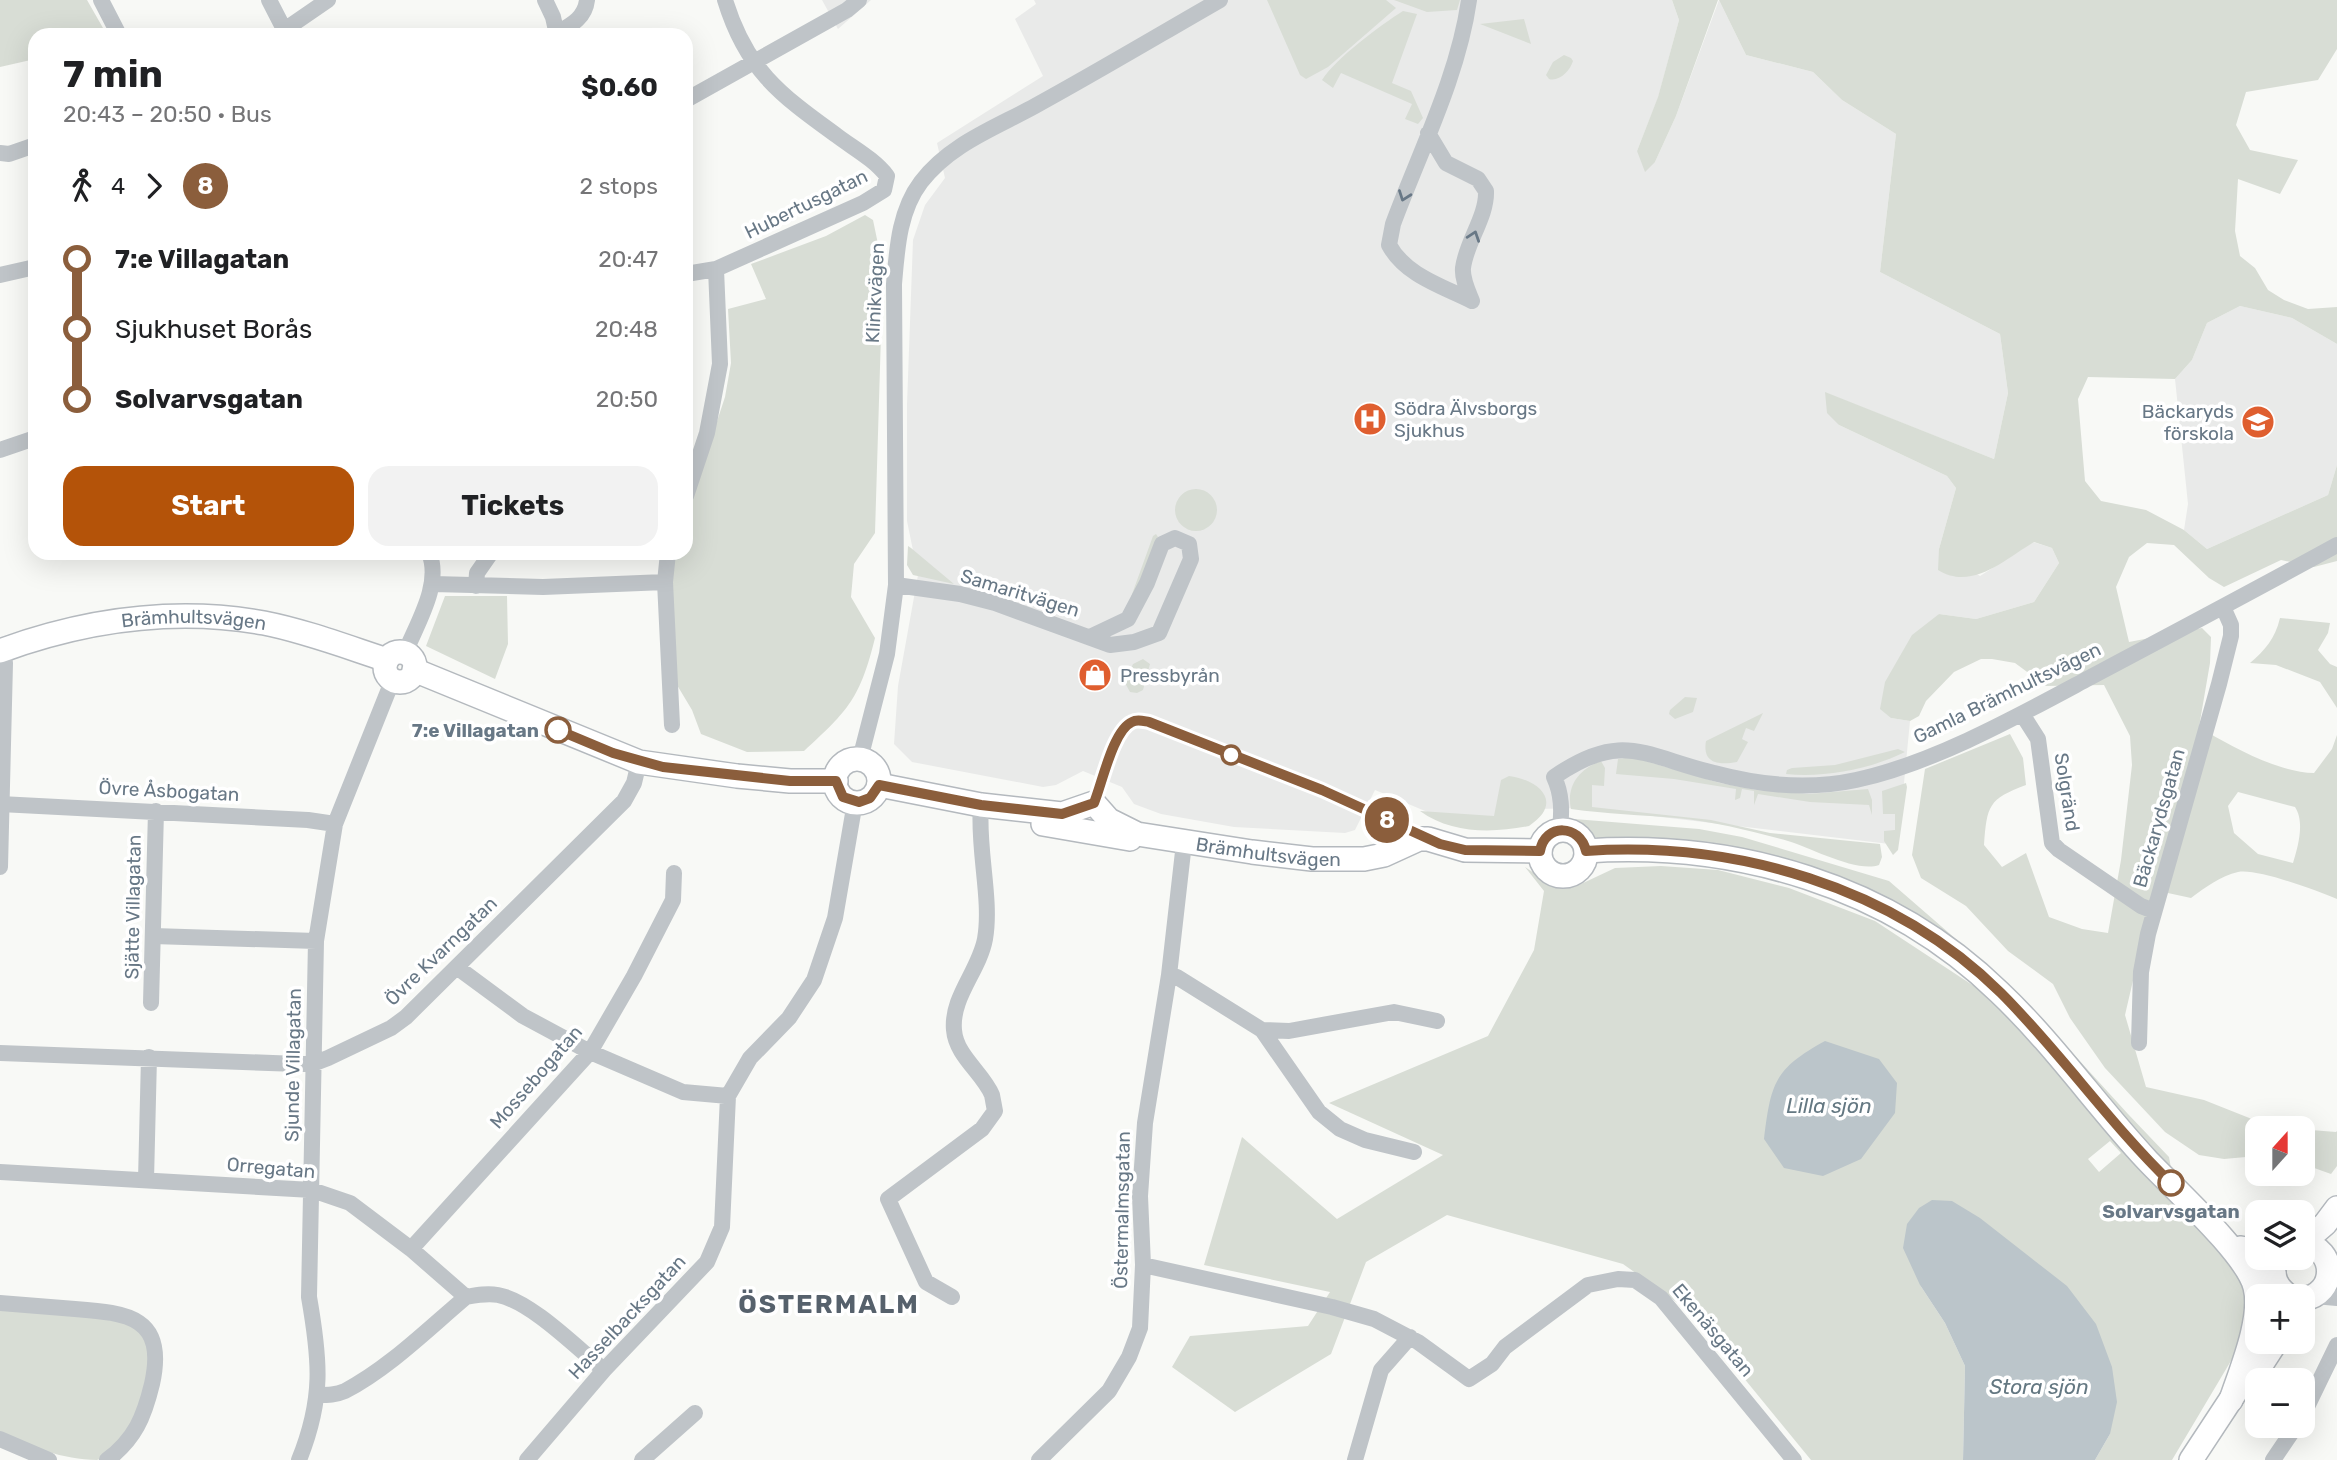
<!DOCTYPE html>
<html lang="en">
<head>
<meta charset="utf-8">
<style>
	:root { --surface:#fff; --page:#f2f2f2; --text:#202124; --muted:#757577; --accent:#b45309 }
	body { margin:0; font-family:Rubik,sans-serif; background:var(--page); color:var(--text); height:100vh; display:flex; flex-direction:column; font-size:26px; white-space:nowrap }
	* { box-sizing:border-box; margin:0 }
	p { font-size:23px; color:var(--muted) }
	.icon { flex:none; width:38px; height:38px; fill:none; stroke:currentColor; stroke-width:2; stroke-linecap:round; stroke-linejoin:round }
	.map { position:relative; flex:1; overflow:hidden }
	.sheet { position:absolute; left:28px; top:28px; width:665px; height:532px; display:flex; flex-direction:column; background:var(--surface); border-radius:21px; box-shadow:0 7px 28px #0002 }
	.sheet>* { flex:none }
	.badge { padding:0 14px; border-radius:23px; font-size:24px; line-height:46px }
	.needle { width:46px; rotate:21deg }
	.buttons { position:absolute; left:2245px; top:1116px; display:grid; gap:14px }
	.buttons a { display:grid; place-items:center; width:70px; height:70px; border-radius:14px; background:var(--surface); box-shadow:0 7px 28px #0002; font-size:35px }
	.map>.badge { position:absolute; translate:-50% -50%; box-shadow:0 0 0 4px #fff }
	.legs { display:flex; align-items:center; gap:10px; height:77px; padding:0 35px; font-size:23px }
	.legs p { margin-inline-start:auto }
	.head { display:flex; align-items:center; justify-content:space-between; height:119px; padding:0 35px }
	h1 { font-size:38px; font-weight:700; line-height:52px }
	.cta { display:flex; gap:14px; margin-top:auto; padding:14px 35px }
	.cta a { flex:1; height:80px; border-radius:21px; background:var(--accent); color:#fff; font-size:28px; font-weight:700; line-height:80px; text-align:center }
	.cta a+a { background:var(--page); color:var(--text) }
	ul { padding:0 35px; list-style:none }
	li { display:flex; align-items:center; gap:24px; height:70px; font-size:26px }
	li i { display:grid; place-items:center; width:10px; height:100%; margin:0 9px; background:currentColor }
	li i::after { content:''; width:18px; height:18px; margin:-9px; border:5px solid; border-radius:50%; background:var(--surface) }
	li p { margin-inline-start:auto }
	li:first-child i { background:linear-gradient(#0000 50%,currentColor 0) }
	li:last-child i { background:linear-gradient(currentColor 50%,#0000 0) }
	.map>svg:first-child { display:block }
	.built { fill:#e9eae9 }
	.green { fill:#d8ddd5; fill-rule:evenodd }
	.water { fill:#bbc5ca }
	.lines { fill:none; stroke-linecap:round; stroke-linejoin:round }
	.secondary-casing { stroke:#b4b9be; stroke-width:26 }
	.street { stroke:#bfc4c8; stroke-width:16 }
	.secondary { stroke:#fff; stroke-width:23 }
	.oneway { stroke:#687886 }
	.line-1-casing { stroke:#fff; stroke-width:16 }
	.line-1 { stroke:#8b5e3c; stroke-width:10 }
	.stop-1-dot { fill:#fff; stroke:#8b5e3c; stroke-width:3.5 }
	.labels { text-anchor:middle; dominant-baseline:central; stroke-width:7; stroke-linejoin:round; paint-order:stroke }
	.street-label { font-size:19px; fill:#687886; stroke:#fff }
	.poi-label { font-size:19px; fill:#687886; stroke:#fff; text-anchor:start }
	.stop-label { font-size:19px; font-weight:bold; fill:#687886; stroke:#fff; text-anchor:end }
	.water-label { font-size:21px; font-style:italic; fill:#647882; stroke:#fff }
	.district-label { font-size:26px; font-weight:bold; letter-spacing:2px; fill:#56616c; stroke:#fff }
</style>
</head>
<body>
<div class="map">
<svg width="2337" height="1460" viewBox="0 0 2337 1460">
	<rect width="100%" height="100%" fill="#f8f9f6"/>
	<path class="built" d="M 822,0 L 871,0 L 838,29 Z
		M 1034,0 L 1672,0 L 1679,20 L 1658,98 L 1637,151 L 1655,162 L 1676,116 L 1719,0 L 1746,55 L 1813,72 L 1842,100 L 1896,134 L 1880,272 L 2000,334 L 2008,393 L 1994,459 L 1826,393 L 1839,425 L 1947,476 L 1956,488 L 1939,549 L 1980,576 L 2033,542 L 2052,548 L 2059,563 L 2034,602 L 1976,619 L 1939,614 L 1891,718 L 1910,721 L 1898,845 L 1584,808 L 1537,809 L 1507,824 L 1437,816 L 1375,790 L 1355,830 L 1345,833 L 1234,827 L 1161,814 L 1134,804 L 1122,787 L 1083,771 L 1056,785 L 1043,787 L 912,762 L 894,744 L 898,686 L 918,575 L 907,521 L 907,405 L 913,240 L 925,205 L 945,178 L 937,143 L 1043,76 L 1015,19 L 1036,4 Z
		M 2240,306 L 2292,318 L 2337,344 L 2337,465 L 2328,495 L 2207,549 L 2184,530 L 2188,504 L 2175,379 L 2192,360 L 2207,323 Z"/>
	<path class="green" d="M 0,0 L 87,0 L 107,35 L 35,35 L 35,59 L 0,67 Z
		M 1267,0 L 1386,0 L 1396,8 L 1328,67 L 1306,79 L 1300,75 Z
		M 1394,0 L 1460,0 L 1457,10 L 1427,12 Z
		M 1672,0 L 1718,0 L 1676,116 L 1655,162 L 1645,172 L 1637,151 L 1658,97 L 1679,20 Z
		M 1719,0 L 2337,0 L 2337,49 L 2318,80 L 2246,92 L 2236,125 L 2250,150 L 2298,160 L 2280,194 L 2238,179 L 2235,231 L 2240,256 L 2255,268 L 2268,290 L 2284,300 L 2308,309 L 2337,307 L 2337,344 L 2292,318 L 2240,306 L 2207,323 L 2192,360 L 2175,379 L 2088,377 L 2078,399 L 2085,481 L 2101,501 L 2146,510 L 2184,530 L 2207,549 L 2328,495 L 2337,465 L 2337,561 L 2314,567 L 2281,560 L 2224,587 L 2209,578 L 2174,545 L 2147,543 L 2129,557 L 2116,587 L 2129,642 L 2202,628 L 2211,637 L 2210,663 L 2199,727 C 2230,746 2277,772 2314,773 L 2332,749 L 2337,735 L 2337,899 C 2318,891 2257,868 2238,872 C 2221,876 2204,888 2191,898 L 2154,890 L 2125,1015 L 2146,1087 L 2204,1100 L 2272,1127 L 2336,1132 L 2337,1131 L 2337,1166 L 2331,1174 L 2303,1164 L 2303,1129 L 2258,1129 L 2257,1156 L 2224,1159 L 2199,1155 L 2165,1132 L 2105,1068 L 2070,1018 L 2053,984 L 2008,951 L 1966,906 L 1921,878 L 1912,855 L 1925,769 L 2010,734 L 2023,758 L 2026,785 C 1988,799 1987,806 1984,845 L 2002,867 L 2026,853 L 2049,917 L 2082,929 L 2108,933 L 2121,860 L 2132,765 L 2130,736 L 2104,685 L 2046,686 L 2015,663 L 1992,659 L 1981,659 L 1954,672 L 1926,701 L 1919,716 L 1910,721 L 1891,718 L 1880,709 L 1885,682 L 1912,635 L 1939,614 L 1976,619 L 2034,602 L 2059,563 L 2052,548 L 2034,542 C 2004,560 1972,591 1938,570 L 1939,549 L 1956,488 L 1947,476 L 1839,425 L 1827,413 L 1825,392 L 1994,459 L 2008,393 L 2000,334 L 1880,272 L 1896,134 L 1842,100 L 1813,72 L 1746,55 ZM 2238,792 L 2295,807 C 2305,822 2298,847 2293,863 L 2258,854 L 2234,833 L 2228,806 Z
		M 1403,11 L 1417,14 L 1392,83 L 1411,91 L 1423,118 L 1418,124 L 1405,119 L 1412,104 L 1341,73 L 1333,88 L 1322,80 C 1335,59 1382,24 1403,11 Z
		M 1524,19 L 1531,44 L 1480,24 Z
		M 1564,55 L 1571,58 L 1573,61 C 1570,71 1559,82 1549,79 L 1546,75 L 1553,62 Z
		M 865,215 L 873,220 L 883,268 L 875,533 L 854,564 L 851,597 L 875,638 C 860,698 849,710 804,751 L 747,752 L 701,734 L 692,710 L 677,685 L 670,592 L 675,553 L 686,553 L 686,515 L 725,397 L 731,363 L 728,309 L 766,299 L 751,264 L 826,236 Z
		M1175 510a21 21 0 1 1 42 0a21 21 0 1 1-42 0Z
		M 1156,534 L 1158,537 L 1136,595 L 1131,597 L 1153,536 Z
		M 908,546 L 911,548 L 954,584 L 913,575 L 907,565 Z
		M 445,596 L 507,596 L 508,644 L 495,679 L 426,646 Z
		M 2280,618 L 2330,623 L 2328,633 L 2318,650 L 2330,664 L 2337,667 L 2337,708 L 2320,682 L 2276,665 L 2250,663 C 2265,650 2275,639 2280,618 Z
		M 1143,659 L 1150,664 L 1143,690 L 1137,693 L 1130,692 L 1125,683 L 1133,664 Z
		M 1685,697 L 1697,698 L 1693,712 L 1675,719 L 1669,714 L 1670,710 Z
		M 1763,713 L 1754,731 L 1746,728 L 1742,739 L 1748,742 L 1737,762 C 1719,765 1702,764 1706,741 Z
		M 1898,749 L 1905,752 C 1871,769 1824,778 1786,774 L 1787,770 L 1792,768 L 1835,765 Z
		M 1632,757 L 1720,783 L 1757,790 L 1809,794 L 1868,789 L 1872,800 L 1872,815 L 1869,805 L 1810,802 L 1758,794 L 1754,805 L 1754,791 L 1742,789 L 1740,798 L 1735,800 L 1736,789 L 1674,779 L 1616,774 L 1618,759 Z
		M 1601,761 L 1605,768 L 1604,786 L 1592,785 L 1592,807 L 1711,820 L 1770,833 L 1880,844 L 1882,857 L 1879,865 C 1857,873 1811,848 1788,841 C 1752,831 1715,822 1677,818 C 1642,815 1606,814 1571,809 C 1566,786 1579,769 1601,761 Z
		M 1509,776 C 1540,780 1564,803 1529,826 C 1493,833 1451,834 1420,811 L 1494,816 L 1501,780 Z
		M 1906,783 L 1907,787 L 1898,850 L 1893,855 L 1884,841 L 1884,831 L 1895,830 L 1895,814 L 1883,814 L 1882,791 Z
		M 1574,819 L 1699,829 L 1742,837 L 1889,881 L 2017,992 L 2128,1114 L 2169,1157 L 2171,1168 L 2155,1156 L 1991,973 L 1773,858 L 1719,845 L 1600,839 L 1588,834 Z
		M 1661,866 L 1718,870 L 1789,888 L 1875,921 L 1983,992 L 2071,1085 L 2163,1194 L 2228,1257 L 2243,1278 L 2249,1304 L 2238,1349 L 2172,1460 L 2095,1460 L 2110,1434 L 1920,1285 L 1945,1323 L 1965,1366 L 1963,1460 L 1811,1460 L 1689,1311 L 1623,1264 L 1447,1215 L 1366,1262 L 1331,1354 L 1235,1412 L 1172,1367 L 1190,1336 L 1308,1326 L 1330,1292 L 1204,1265 L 1242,1137 L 1337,1219 L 1443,1155 L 1329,1103 L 1488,1036 L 1534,950 L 1544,891 L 1525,867 L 1549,883 L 1568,888 L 1581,884 L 1615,868 ZM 2110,1141 L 2121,1153 L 2099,1172 L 2088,1159 Z
		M 0,1308 L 112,1318 C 124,1321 136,1325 144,1336 C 163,1362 129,1454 97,1460 C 63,1460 30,1446 0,1433 Z"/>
	<path class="water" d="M 1825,1041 L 1879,1059 L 1897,1083 L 1895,1113 L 1861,1159 L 1823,1176 L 1784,1168 L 1764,1139 C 1771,1083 1774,1069 1825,1041 Z
		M 1932,1200 L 1952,1201 L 1980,1218 L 2067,1286 L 2096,1324 L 2112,1367 L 2117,1402 L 2110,1434 L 2095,1460 L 1963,1460 L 1965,1366 L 1945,1323 L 1920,1285 L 1903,1248 L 1907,1224 L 1919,1208 Z"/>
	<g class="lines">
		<defs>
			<g id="secondary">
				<path id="s1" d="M 0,651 C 85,620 174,607 264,623 C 305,631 347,647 387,660"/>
				<circle cx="400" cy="667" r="15"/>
				<path d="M 414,670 L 639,762 L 737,776 L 790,781 L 836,781"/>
				<circle cx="857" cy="781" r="22"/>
				<path id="s2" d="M 879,785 L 981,805 L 1062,814 L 1094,803 L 1109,820 L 1137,834 L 1252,852 L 1312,859 L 1364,859 L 1384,855 L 1419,839 L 1428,839 L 1465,850 L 1540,851"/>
				<path d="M 1043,824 L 1130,839"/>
				<circle cx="1563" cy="853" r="23"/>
				<path d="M 1586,851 C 1736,841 1889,885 1999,992 C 2053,1043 2096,1105 2146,1159 C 2171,1186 2247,1254 2255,1287 C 2263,1318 2241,1370 2231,1400"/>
				<path d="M 2303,1243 C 2337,1249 2337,1294 2303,1299"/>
				<path d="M 2303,1243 L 2325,1224 L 2337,1208"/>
				<path d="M 2241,1248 L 2274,1274"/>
				<path d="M 2275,1261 C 2271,1277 2277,1288 2290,1297"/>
				<path d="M 2239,1387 L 2254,1376 L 2276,1342"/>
				<path d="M 2191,1460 L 2239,1387"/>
			</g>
		</defs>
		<use href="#secondary" class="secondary-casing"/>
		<path class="street" d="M 101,0 L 119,35
			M 269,0 L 287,35
			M 545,0 L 553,17 L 557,35
			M 1469,0 C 1458,77 1420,151 1393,224 L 1389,245 C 1405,275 1442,286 1472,301
			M 557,33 C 571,25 585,18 587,0
			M 277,35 L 328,0
			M 686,100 L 847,10 L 859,0
			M 1428,133 L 1446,163 L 1478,179 L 1486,191 C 1487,217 1466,242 1463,268 C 1462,279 1468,291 1472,301
			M 0,153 L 9,154 L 35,145
			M 686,274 L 716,269 L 863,203 L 884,190 L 887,176 C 874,159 853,148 836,135 C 779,94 746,69 725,0
			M 0,275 L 35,267
			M 0,450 L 35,438
			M 686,496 L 707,433 L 720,364 L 716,269
			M 668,553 L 665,582 L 672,725
			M 433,584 L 543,587 L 665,582
			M 896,585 L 960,594 L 995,603 L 1110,645 L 1134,642 L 1159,633 L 1191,559 L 1189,544 L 1175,538 L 1162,544 L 1147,583 L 1128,619 L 1090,637
			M 476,586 L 477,573 L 491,553
			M 405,653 C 417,623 442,584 429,553
			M 2022,714 L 2038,739 L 2052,843 L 2059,850 L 2141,906 L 2154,911
			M 860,759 L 887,654 L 896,585 L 894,284 C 897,249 899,211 921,182 C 950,144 995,128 1035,106 C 1097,72 1159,35 1220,0
			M 0,804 L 308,820 L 335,824
			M 1560,830 C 1562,811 1562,794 1554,777 C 1622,730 1644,756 1714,773 C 1759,785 1810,790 1856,780 C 1932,764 2020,715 2089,678 C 2172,634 2255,590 2337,545
			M 0,867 L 5,663 L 2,650
			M 153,936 L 316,941
			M 458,968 L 523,1016 L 590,1052 L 683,1092 L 728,1096
			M 1169,975 L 1177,977 L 1262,1030 L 1319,1112 L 1340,1129 L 1365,1140 L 1414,1152
			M 151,1003 L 156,811
			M 1262,1030 L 1289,1031 L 1394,1012 L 1437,1021
			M 2139,1043 L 2141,972 L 2148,934 L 2219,684 L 2231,636 L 2231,625 L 2223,607
			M 0,1053 L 298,1064 L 315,1063 L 328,1058 L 391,1028 L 406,1017 L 624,801 L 634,783 L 639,762
			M 0,1172 L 312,1190 L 350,1203 L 411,1249 L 466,1297 C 477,1295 487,1293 498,1295 C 531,1301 578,1349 604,1370
			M 146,1180 L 149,1057
			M 411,1249 L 590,1052 L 634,976 L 673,900 L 674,873
			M 1143,1265 L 1332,1307 L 1374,1319 L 1418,1342 L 1469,1379 L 1492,1364 L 1505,1347 L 1588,1285 L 1618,1279 L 1635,1280 L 1661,1298 L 1794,1460
			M 2315,1296 L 2337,1298
			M 952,1297 L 926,1282 L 888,1199 L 982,1129 L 995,1111 C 994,1106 993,1100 992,1095 C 983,1073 956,1056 954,1030 C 951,997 979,971 985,939 C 992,899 977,848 981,805
			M 0,1303 C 25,1305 50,1307 75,1309 C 128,1313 167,1317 152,1384 C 144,1417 135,1439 107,1460
			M 318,1395 C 328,1395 336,1395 345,1391 C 389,1368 428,1329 466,1297
			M 2303,1415 L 2337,1345
			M 0,1439 L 49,1460
			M 299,1460 C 324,1398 320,1360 309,1297 L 316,941 L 335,824 L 393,679
			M 527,1460 L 604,1370 L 707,1262 L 722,1227 L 728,1096 L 750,1058 L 789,1018 L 814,980 L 835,918 L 855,802
			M 642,1460 L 695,1413
			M 1039,1460 L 1109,1391 L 1129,1357 L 1140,1328 L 1143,1265 L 1140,1196 L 1145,1123 L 1169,975 L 1184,843
			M 1355,1460 L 1381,1370 L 1410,1337
			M 2273,1460 L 2296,1426"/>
		<use href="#secondary" class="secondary"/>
	</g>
	<defs><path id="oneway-chevron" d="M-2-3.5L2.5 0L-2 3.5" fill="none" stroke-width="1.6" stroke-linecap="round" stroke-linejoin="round" transform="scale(1.75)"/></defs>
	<g class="oneway">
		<use href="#oneway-chevron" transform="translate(1404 196) rotate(110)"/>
		<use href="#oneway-chevron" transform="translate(1474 236) rotate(-71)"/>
	</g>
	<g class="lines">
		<defs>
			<path id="line-1" d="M 558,730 L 613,753 L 663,767 L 790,781 L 836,781 L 843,797 L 859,802 L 870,798 L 879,785 L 981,805 L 1062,814 L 1094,803 C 1102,784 1113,730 1132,722 C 1137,719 1143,721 1149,722 L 1322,790 L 1440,844 L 1465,850 L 1540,851 C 1545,823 1580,824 1586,851 C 1735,841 1893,886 2001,993 C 2061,1053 2110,1124 2171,1183"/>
		</defs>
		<use href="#line-1" class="line-1-casing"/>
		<use href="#line-1" class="line-1"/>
	</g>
	<defs>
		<symbol id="hospital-disc" viewBox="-11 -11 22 22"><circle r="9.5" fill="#df5e2f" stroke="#fff"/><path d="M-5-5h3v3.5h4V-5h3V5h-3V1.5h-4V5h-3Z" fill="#fff"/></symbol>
		<symbol id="school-disc" viewBox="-11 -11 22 22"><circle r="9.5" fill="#df5e2f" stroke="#fff"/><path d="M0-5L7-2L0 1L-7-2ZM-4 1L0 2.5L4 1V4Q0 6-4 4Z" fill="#fff"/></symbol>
		<symbol id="shop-disc" viewBox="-11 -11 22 22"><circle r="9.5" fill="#df5e2f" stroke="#fff"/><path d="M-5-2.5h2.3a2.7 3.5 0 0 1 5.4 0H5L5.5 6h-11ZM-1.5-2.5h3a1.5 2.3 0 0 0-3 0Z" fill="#fff"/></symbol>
	</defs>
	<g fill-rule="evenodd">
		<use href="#hospital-disc" x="1351" y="400" width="38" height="38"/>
		<use href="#school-disc" x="2239" y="403" width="38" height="38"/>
		<use href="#shop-disc" x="1076" y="656" width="38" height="38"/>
	</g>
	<g class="stop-1-dot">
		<circle cx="558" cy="730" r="12"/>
		<circle cx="1231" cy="755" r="9"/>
		<circle cx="2171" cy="1183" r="12"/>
	</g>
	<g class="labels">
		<g class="street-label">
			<text transform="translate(806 204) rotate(-26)">Hubertusgatan</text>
			<text transform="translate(875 293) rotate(-87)">Klinikvägen</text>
			<text transform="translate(1020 593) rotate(17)">Samaritvägen</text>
			<text stroke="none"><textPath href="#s1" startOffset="198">Brämhultsvägen</textPath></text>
			<text transform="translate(2007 693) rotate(-26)">Gamla Brämhultsvägen</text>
			<text transform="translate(169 791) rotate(3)">Övre Åsbogatan</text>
			<text transform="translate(2067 792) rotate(81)">Solgränd</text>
			<text transform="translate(2159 818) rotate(-74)">Bäckarydsgatan</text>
			<text stroke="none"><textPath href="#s2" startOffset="406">Brämhultsvägen</textPath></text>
			<text transform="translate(133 907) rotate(-89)">Sjätte Villagatan</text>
			<text transform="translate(441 951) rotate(-44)">Övre Kvarngatan</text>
			<text transform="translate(293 1065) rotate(-89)">Sjunde Villagatan</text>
			<text transform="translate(536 1077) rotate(-49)">Mossebogatan</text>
			<text transform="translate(271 1168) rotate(5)">Orregatan</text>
			<text transform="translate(1122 1210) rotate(-89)">Östermalmsgatan</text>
			<text transform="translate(627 1317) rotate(-47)">Hasselbacksgatan</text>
			<text transform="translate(1713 1330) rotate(50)">Ekenäsgatan</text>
		</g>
		<g class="poi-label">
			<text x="1394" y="408">Södra Älvsborgs<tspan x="1394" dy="22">Sjukhus</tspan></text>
			<text x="2234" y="411" text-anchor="end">Bäckaryds<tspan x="2234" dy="22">förskola</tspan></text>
			<text x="1120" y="675">Pressbyrån</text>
		</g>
		<g class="stop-label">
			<text x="539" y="730">7:e Villagatan</text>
			<text x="2171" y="1211" text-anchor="middle">Solvarvsgatan</text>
		</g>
		<g class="water-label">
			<text x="1829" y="1105">Lilla sjön</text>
			<text x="2039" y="1386">Stora sjön</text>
		</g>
		<g class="district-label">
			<text x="829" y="1304">ÖSTERMALM</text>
		</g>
	</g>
</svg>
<div class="buttons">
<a><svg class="needle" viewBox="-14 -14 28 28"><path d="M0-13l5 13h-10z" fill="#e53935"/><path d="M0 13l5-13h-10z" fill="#757577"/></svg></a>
<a><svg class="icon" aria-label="layers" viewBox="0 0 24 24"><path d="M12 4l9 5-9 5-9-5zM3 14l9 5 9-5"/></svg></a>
<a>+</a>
<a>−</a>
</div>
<b class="badge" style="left:1387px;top:820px;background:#8b5e3c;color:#fff">8</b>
<section class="sheet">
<div class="head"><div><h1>7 min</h1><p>20:43 – 20:50 · Bus</p></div><b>$0.60</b></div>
<div class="legs"><svg class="icon" aria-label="walk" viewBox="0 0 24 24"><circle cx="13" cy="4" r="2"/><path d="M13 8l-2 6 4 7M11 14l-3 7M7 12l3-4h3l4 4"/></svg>4<svg class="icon" aria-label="forward" viewBox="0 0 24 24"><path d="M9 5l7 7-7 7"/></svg><b class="badge" style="background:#8b5e3c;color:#fff">8</b><p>2 stops</p></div>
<ul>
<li><i style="color:#8b5e3c"></i><b>7:e Villagatan</b><p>20:47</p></li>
<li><i style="color:#8b5e3c"></i><span>Sjukhuset Borås</span><p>20:48</p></li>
<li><i style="color:#8b5e3c"></i><b>Solvarvsgatan</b><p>20:50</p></li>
</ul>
<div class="cta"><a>Start</a><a>Tickets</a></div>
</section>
</div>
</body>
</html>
